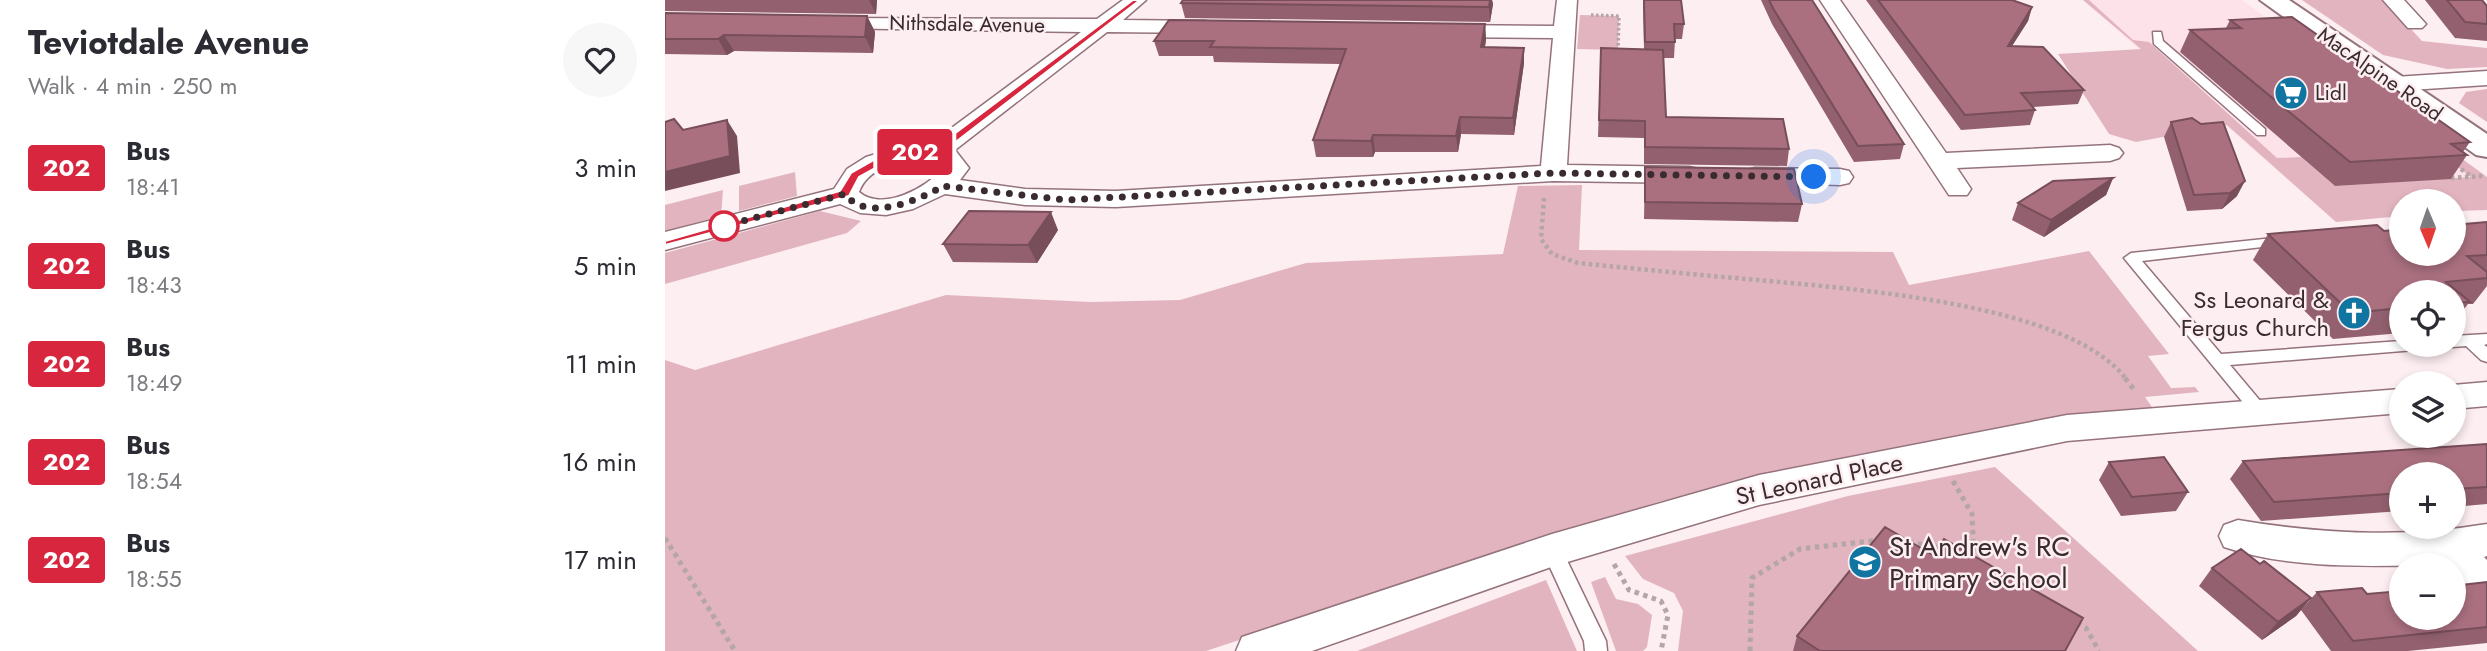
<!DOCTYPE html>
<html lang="en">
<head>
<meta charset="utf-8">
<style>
	:root { --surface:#fff; --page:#f7f7f7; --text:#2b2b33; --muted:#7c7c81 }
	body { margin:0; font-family:Jost,sans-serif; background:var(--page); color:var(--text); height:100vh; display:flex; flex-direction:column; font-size:26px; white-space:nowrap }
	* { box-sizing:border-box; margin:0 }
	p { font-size:23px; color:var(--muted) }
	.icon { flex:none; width:38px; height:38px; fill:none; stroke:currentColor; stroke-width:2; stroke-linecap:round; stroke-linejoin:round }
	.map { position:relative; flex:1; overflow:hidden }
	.side { display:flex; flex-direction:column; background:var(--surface); width:665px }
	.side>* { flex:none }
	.badge { padding:0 14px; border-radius:5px; font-size:24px; line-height:46px }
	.needle { width:46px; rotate:178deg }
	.tools { position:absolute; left:1724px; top:189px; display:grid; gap:14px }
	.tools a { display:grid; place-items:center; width:77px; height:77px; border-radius:50%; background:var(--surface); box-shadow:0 4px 10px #0003; font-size:35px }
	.you { position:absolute; width:35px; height:35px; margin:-18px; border:5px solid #fff; border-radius:50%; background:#1a73e8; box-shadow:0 0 0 10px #1a73e833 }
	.map>.badge { position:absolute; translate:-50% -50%; box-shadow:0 0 0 4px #fff }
	.round { display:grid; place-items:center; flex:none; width:74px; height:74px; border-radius:37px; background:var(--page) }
	.head { display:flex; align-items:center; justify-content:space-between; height:119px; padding:0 28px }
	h1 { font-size:33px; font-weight:700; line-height:52px }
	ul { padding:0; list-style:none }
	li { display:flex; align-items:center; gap:21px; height:98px; padding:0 28px }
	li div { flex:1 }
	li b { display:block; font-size:26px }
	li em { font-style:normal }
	li .badge { min-width:77px; font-weight:700; text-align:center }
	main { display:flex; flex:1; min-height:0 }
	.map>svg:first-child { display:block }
	.built { fill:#fee2e9 }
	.green { fill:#e2b4bf }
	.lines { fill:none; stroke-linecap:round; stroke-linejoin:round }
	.service-casing { stroke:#94737c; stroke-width:3 }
	.minor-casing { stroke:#94737c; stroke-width:3 }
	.tertiary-casing { stroke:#94737c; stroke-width:4 }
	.path-far2 { stroke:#b4a5a8; stroke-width:3.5; stroke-dasharray:2.5 2.5; stroke-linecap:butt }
	.path-far1 { stroke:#b4a5a8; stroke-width:4.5; stroke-dasharray:3.5 3.5; stroke-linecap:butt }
	.path { stroke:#b4a5a8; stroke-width:5; stroke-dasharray:4.5 4.5; stroke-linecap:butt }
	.service { fill:#fff; fill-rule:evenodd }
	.minor { fill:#fff; fill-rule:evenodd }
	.tertiary { fill:#fff; fill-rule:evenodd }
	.wall { fill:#92606e }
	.shaded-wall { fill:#774e5a }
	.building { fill:#aa7080; stroke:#774e5a; stroke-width:2 }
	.line { fill:#d7263d; stroke:#fff; stroke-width:2 }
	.walk { stroke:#392b2f; stroke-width:7; stroke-dasharray:0 12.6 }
	.stop-dot { fill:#fff; stroke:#d7263d; stroke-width:3.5 }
	.labels { text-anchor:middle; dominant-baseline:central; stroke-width:5; stroke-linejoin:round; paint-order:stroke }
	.far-street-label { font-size:21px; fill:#392b2f; stroke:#fdeef1 }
	.far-poi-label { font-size:21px; fill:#392b2f; stroke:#fdeef1; text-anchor:start }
	.poi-label { font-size:24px; fill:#392b2f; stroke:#fdeef1; text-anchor:end }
	.street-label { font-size:24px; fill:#392b2f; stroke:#fdeef1 }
	.near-poi-label { font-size:28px; fill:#392b2f; stroke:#fdeef1; text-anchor:start }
</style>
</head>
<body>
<main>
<section class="side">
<div class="head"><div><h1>Teviotdale Avenue</h1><p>Walk · 4 min · 250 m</p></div><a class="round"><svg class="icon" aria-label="heart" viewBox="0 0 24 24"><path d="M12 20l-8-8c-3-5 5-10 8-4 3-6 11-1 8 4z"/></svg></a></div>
<ul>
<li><span class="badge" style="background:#d7263d;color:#fff">202</span><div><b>Bus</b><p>18:41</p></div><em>3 min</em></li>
<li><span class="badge" style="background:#d7263d;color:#fff">202</span><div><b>Bus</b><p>18:43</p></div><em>5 min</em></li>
<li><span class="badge" style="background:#d7263d;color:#fff">202</span><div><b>Bus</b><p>18:49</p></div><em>11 min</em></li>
<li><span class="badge" style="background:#d7263d;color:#fff">202</span><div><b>Bus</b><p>18:54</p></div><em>16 min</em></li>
<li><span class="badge" style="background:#d7263d;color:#fff">202</span><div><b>Bus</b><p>18:55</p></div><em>17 min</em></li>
</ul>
</section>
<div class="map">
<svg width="1822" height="651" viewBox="0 0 1822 651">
	<rect width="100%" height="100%" fill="#fdeef1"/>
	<path class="built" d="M 1418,0 L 1577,0 L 1822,177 L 1822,210 L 1789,211 L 1788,201 L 1736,201 L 1736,216 L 1671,222 Z"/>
	<path class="green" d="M 1418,0 L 1424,0 L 1468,40 L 1484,42 L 1612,158 L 1636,157 L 1670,186 L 1806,177 L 1620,38 L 1631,38 L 1822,177 L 1822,210 L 1789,211 L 1788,201 L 1736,201 L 1736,216 L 1671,222 L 1562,125 L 1471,142 L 1444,134 L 1393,54 L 1476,49 Z
		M 1637,0 L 1719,0 L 1757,41 L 1822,48 L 1822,67 L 1782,69 L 1718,55 Z
		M 915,15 L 954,16 L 953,50 L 912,49 Z
		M 1822,89 L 1822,122 L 1794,103 L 1801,92 Z
		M 130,172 L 132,196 L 74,211 L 74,186 Z
		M 917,185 L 914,250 L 1228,252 L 1244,285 L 1424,251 L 1504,354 L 1483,356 L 1506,388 L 1530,387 L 1534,392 L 1480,397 L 1489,410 L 1336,428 L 1171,459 L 993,502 L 541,651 L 0,651 L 0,360 L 30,370 L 281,295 L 425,302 L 515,300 L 641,263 L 838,254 L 853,186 Z
		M 58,190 L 56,216 L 0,231 L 0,205 Z
		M 155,211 L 196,221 L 182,233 L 0,284 L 0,253 Z
		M 1330,467 L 1533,651 L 1013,651 L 1018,611 L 1009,593 L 978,579 L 960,556 L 1183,496 Z
		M 940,577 L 951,599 L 973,604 L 987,615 L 982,647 L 978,651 L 951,651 L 926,582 Z
		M 881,580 L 912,651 L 692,651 Z"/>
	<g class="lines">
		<defs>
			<path id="service" d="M 1488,32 L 1496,32 L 1498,41 L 1600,129 L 1600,135 L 1592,135 L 1489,44 Z
				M 1618,237 L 1623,238 L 1625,241 L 1623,244 L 1477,261 L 1556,354 L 1736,341 L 1736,345 L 1758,345 L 1750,350 L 1565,365 L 1602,409 L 1605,413 L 1602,417 L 1590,417 L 1459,258 L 1466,253 Z
				M 1822,334 L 1822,344 L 1819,345 L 1822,347 L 1822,362 L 1816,360 L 1801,346 L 1788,347 L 1782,345 L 1788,345 L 1788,336 Z
				M 887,542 L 894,544 L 941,641 L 942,651 L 920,651 L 919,641 L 877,550 L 880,544 Z"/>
			<path id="minor" d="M 458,0 L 481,0 L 458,20 L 541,21 L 552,27 L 541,33 L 442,32 L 290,150 L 304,168 L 295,180 L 360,189 L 451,191 L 876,166 L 888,38 L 778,37 L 767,31 L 778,25 L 889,26 L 892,0 L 912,0 L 902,165 L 1024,167 L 1033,169 L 1037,175 L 1033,181 L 1024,183 L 888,181 L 451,207 L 360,205 L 280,194 L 248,209 L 221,215 L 195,213 L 175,204 L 0,250 L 0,232 L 169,189 L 182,169 L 201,157 L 234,147 L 265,144 L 416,32 L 162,28 L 155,26 L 151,22 L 155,18 L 432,19 ZM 256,159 L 270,160 L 278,168 C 262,188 217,212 194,192 C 203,167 233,162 256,159 Z
				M 1155,0 L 1175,0 L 1281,153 L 1445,145 L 1454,148 L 1458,153 L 1454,158 L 1445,161 L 1292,168 L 1306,189 L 1302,195 L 1284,195 Z
				M 1718,0 L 1739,0 L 1761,24 L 1757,28 L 1743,28 Z
				M 1822,71 L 1822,85 L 1730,91 L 1722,89 L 1718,84 L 1722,79 L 1730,77 Z
				M 1090,168 L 1175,169 L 1184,171 L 1188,177 L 1184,183 L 1175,185 L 1081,182 L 1077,176 L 1081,170 Z
				M 1822,382 L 1822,406 L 1788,409 L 1788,385 Z
				M 1736,389 L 1736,413 L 1402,441 L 1094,505 L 889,566 L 647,651 L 571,651 L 577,637 L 592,632 L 887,534 L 1094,475 L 1402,415 Z
				M 1573,520 C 1657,534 1738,538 1822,524 L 1822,556 L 1819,557 L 1822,560 L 1822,605 L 1808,600 L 1788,578 L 1788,565 C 1715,565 1633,572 1559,547 L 1554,536 L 1559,525 Z"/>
			<path id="tertiary" d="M 1595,0 L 1624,0 L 1822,134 L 1822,157 L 1811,155 Z"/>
		</defs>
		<use href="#service" class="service-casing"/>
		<use href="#minor" class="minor-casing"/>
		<use href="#tertiary" class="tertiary-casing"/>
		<path class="path-far2" d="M 926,15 L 954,16 L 953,50 L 950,50"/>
		<path class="path-far1" d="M 1796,169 L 1807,177
			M 1786,178 L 1818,176
			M 879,198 L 876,239 L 887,254 L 913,263 C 973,269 1033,275 1093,280 C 1185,289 1404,303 1461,379"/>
		<path class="path" d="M 1460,378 L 1471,392
			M 1288,481 L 1307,514 L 1309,557
			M 0,538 L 70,651
			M 1244,542 L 1277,548
			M 949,564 L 964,590 L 996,601 L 1003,615 L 996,651
			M 1412,623 L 1421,628 L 1434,651
			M 1085,651 L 1087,578 L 1135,549 L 1215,540"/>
		<use href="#service" class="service"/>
		<use href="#minor" class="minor"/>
		<use href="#tertiary" class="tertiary"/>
	</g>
	<path class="wall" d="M 0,0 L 212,0 L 211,14 L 0,11 Z
		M 518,0 L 827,0 L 828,4 L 825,22 L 520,18 L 516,3 Z
		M 978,0 L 1016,0 L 1019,24 L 1017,39 L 1010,39 L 1009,58 L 998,58 L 1001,117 L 1124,149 L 1122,166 L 979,164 L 979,138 L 933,137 L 936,48 L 979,49 Z
		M 1096,0 L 1147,0 L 1239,144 L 1235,159 L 1189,162 L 1107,24 Z
		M 1201,0 L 1347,0 L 1367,7 L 1363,21 L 1347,46 L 1419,90 L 1413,104 L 1368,107 L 1370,110 L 1365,125 L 1296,130 Z
		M 1760,0 L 1817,0 L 1822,6 L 1822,41 L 1790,38 Z
		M 0,13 L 202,16 L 210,32 L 208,53 L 69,51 L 62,55 L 0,54 Z
		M 1565,20 L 1805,142 L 1798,152 L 1802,155 L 1786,179 L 1670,186 L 1515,52 L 1525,30 L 1561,28 Z
		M 820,24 L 821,40 L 820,47 L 859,48 L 859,63 L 849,135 L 796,134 L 793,152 L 710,152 L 708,157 L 651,157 L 648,140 L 675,64 L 549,62 L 548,56 L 494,56 L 489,41 Z
		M 1506,122 L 1536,124 L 1572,196 L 1557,209 L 1522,211 L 1499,137 Z
		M 980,167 L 1137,204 L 1133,222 L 979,219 Z
		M 1448,178 L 1441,195 L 1379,237 L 1347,220 L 1353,203 Z
		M 1822,222 L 1822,286 L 1808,304 L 1803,304 L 1788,323 L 1788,292 L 1736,292 L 1736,333 L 1668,339 L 1588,260 L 1603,234 L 1719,231 Z
		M 393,230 L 372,263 L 288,262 L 278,244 Z
		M 1822,444 L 1822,504 L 1788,507 L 1788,474 L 1736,474 L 1736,511 L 1596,521 L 1565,479 L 1578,461 Z
		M 1444,462 L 1523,492 L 1511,511 L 1456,516 L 1434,480 Z
		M 1595,564 L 1646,598 L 1631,616 L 1597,640 L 1534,586 L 1547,568 Z
		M 1822,582 L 1822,643 L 1743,651 L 1666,651 L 1636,610 L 1652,592 L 1702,594 Z
		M 1132,636 L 1400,651 L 1128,651 Z"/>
	<path class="shaded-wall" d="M 204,0 L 212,0 L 211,14 Z
		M 825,0 L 827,0 L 828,4 L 825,22 L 824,7 Z
		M 1367,7 L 1363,21 L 1338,60 L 1343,46 Z
		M 202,16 L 210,32 L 208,53 L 200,37 Z
		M 820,24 L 821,40 L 817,63 L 816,47 Z
		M 59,35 L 69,51 L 62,55 L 53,39 Z
		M 859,48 L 859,63 L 849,135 L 848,118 Z
		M 795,117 L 796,134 L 793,152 L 791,136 Z
		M 62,120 L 72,136 L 75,173 L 0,191 L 0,172 Z
		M 708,135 L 710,152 L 708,157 L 706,141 Z
		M 1448,178 L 1441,195 L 1379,237 L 1386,220 Z
		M 1580,181 L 1572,196 L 1557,209 L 1565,193 Z
		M 386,212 L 393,230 L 372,263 L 363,245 Z
		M 1646,598 L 1631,616 L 1597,640 L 1613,622 Z"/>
	<path class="building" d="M 518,0 L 825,0 L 824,7 L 516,3 Z
		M 979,0 L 1016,0 L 1019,24 L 1009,24 L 1010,42 L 980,42 Z
		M 1104,0 L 1147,0 L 1239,144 L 1193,146 L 1109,10 Z
		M 1213,0 L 1347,0 L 1367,7 L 1343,46 L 1378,47 L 1419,90 L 1356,93 L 1370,110 L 1300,115 Z
		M 1782,0 L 1817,0 L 1822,6 L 1822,24 L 1800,22 Z
		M 0,13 L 202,16 L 200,37 L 59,35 L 53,39 L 0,39 Z
		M 1627,17 L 1805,142 L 1786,144 L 1802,155 L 1685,162 L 1525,30 L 1576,28 L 1565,20 Z
		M 504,20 L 820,24 L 816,47 L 859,48 L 848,118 L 795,117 L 791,136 L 708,135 L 706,141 L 648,140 L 681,49 L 545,47 L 549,41 L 489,41 Z
		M 936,48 L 998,50 L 1001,117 L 1118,119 L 1124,149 L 980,147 L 980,121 L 934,120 Z
		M 1527,118 L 1536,124 L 1558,122 L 1580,181 L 1565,193 L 1529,195 L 1506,122 Z
		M 9,119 L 18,130 L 62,120 L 65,156 L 0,172 L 0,122 Z
		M 980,167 L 1129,169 L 1137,204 L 980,202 Z
		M 1448,178 L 1386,220 L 1353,203 L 1388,181 Z
		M 304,211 L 386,212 L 363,245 L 278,244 Z
		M 1822,222 L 1822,255 L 1802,256 L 1822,272 L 1822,278 L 1781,282 L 1805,302 L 1788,303 L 1788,292 L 1736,292 L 1736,308 L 1686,313 L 1603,234 L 1712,225 L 1719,231 L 1736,229 L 1736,254 L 1788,254 L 1788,225 Z
		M 1822,444 L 1822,487 L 1788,489 L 1788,474 L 1736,474 L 1736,493 L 1609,502 L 1578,461 Z
		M 1499,457 L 1523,492 L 1467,497 L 1444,462 Z
		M 1220,527 L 1268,555 L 1279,539 L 1418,618 L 1400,651 L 1155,651 L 1132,636 Z
		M 1576,549 L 1595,564 L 1599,561 L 1646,598 L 1613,622 L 1547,568 Z
		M 1822,582 L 1822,627 L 1688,641 L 1652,592 L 1697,588 L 1702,594 L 1736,591 L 1736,618 L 1788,618 L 1788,586 Z"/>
	<path class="line" d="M 468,0 L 475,0 L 275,154 L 223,161 L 194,177 L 184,196 L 0,245 L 0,241 L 175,191 L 186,173 L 216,156 L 269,149 Z"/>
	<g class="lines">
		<path class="walk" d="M 59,226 L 51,228 L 180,194 C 201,223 255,200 278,186 L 401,200 L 888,173 L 1149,177"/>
	</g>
	<defs>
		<symbol id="supermarket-disc" viewBox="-11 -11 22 22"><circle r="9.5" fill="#1075a1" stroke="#fdeef1"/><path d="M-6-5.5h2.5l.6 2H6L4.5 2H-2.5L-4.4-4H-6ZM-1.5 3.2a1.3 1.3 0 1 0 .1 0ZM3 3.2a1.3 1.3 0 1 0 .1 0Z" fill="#fff"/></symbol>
		<symbol id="church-disc" viewBox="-11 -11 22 22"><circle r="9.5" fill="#1075a1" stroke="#fdeef1"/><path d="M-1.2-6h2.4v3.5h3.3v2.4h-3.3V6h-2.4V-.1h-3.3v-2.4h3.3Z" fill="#fff"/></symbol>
		<symbol id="school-disc" viewBox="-11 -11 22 22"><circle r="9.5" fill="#1075a1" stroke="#fdeef1"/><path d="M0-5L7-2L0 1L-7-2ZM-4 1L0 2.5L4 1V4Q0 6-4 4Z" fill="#fff"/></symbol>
	</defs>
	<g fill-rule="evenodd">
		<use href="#supermarket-disc" x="1607" y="74" width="38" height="38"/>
		<use href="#church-disc" x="1670" y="294" width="38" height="38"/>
		<use href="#school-disc" x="1181" y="543" width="38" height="38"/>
	</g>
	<circle class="stop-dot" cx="59" cy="226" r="14"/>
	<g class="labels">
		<g class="far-street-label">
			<text transform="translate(302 24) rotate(1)">Nithsdale Avenue</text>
			<text transform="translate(1715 74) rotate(35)">MacAlpine Road</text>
		</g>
		<g class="far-poi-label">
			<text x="1650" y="93">Lidl</text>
		</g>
		<g class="poi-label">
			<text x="1664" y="299">Ss Leonard &amp;<tspan x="1664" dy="28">Fergus Church</tspan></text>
		</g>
		<g class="street-label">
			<text transform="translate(1154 479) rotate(-12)">St Leonard Place</text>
		</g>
		<g class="near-poi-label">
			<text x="1224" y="546">St Andrew's RC<tspan x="1224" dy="32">Primary School</tspan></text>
		</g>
	</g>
</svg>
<div class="tools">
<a><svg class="needle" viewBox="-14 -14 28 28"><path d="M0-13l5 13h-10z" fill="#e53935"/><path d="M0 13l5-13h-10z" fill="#7c7c81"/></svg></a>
<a><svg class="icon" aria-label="locate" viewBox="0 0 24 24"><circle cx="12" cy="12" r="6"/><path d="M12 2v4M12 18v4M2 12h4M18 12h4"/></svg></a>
<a><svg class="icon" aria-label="layers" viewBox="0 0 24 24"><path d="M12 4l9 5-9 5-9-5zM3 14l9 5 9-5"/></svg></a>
<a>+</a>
<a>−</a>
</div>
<div class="you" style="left:1149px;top:177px"></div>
<b class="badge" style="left:250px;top:152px;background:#d7263d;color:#fff">202</b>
</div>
</main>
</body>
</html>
